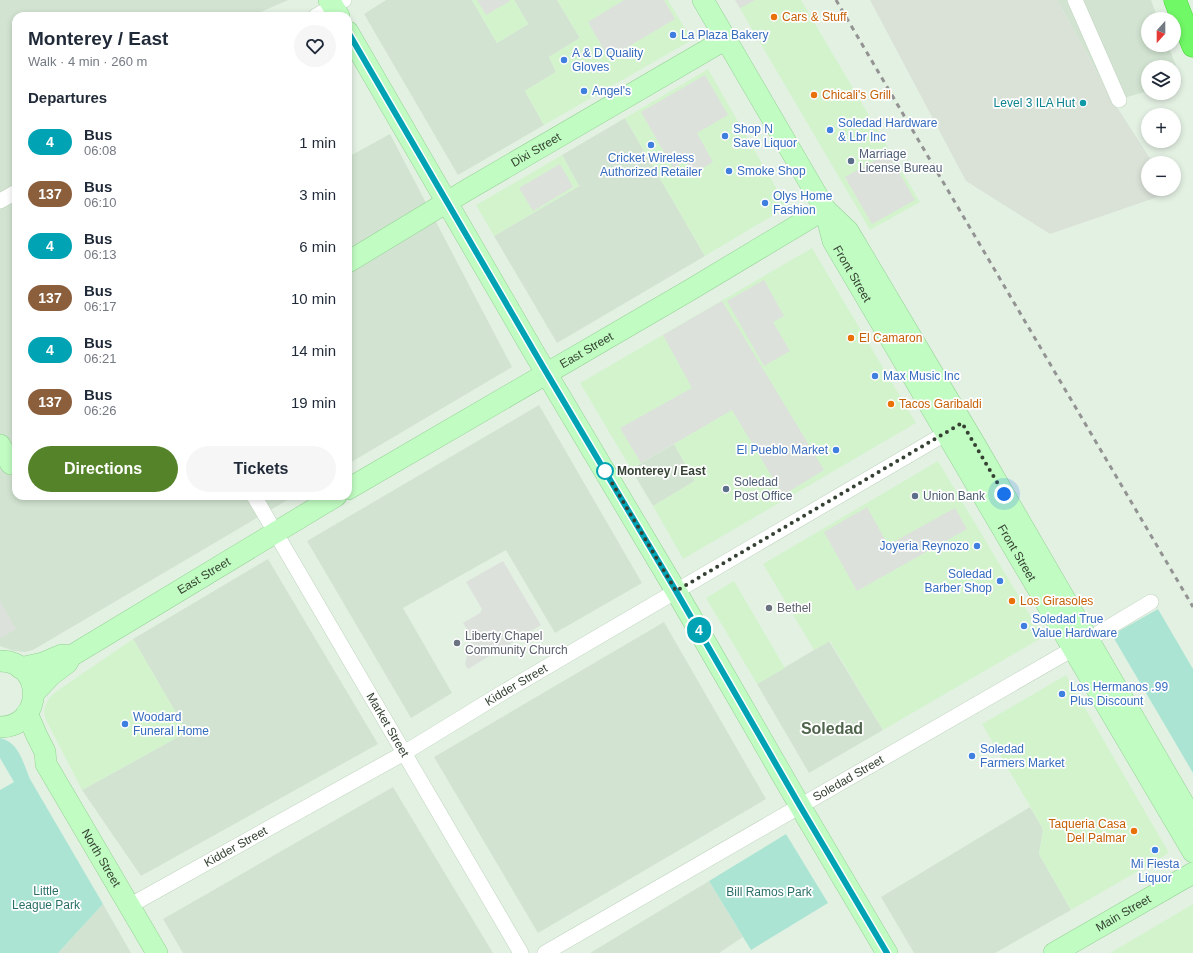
<!DOCTYPE html>
<html lang="en">
<head>
<meta charset="utf-8">
<style>
	:root { --surface:#fff; --page:#f6f6f7; --text:#1f2937; --muted:#747a83; --accent:#55832a }
	body { margin:0; font-family:Arial,sans-serif; background:var(--page); color:var(--text); height:100vh; display:flex; flex-direction:column; font-size:15px; white-space:nowrap }
	* { box-sizing:border-box; margin:0 }
	p { font-size:13px; color:var(--muted) }
	.icon { flex:none; width:22px; height:22px; fill:none; stroke:currentColor; stroke-width:2; stroke-linecap:round; stroke-linejoin:round }
	.map { position:relative; flex:1; overflow:hidden }
	.side { position:absolute; left:12px; top:12px; width:340px; height:488px; display:flex; flex-direction:column; background:var(--surface); border-radius:12px; box-shadow:0 2px 6px #0003 }
	.side>* { flex:none }
	.badge { padding:0 8px; border-radius:13px; font-size:14px; line-height:26px }
	.needle { width:26px; rotate:201deg }
	.controls { position:absolute; left:1141px; top:12px; display:grid; gap:8px }
	.controls a { display:grid; place-items:center; width:40px; height:40px; border-radius:50%; background:var(--surface); box-shadow:0 2px 6px #0003; font-size:20px }
	.you { position:absolute; width:20px; height:20px; margin:-10px; border:3px solid #fff; border-radius:50%; background:#1a73e8; box-shadow:0 0 0 6px #1a73e833 }
	.map>.badge { position:absolute; translate:-50% -50%; box-shadow:0 0 0 2px #fff }
	h2 { padding:0 16px; font-size:15px; line-height:36px }
	.round { display:grid; place-items:center; flex:none; width:42px; height:42px; border-radius:21px; background:var(--page) }
	.summary { display:flex; align-items:center; justify-content:space-between; height:68px; padding:0 16px }
	h1 { font-size:19px; font-weight:800; line-height:30px }
	.cta { display:flex; gap:8px; margin-top:auto; padding:8px 16px }
	.cta a { flex:1; height:46px; border-radius:24px; background:var(--accent); color:#fff; font-size:16px; font-weight:800; line-height:46px; text-align:center }
	.cta a+a { background:var(--page); color:var(--text) }
	ul { padding:0; list-style:none }
	li { display:flex; align-items:center; gap:12px; height:52px; padding:0 16px }
	li div { flex:1 }
	li b { display:block; font-size:15px }
	li em { font-style:normal }
	li .badge { min-width:44px; font-weight:700; text-align:center }
	.map>svg:first-child { display:block }
	.residential { fill:#d2e4d1 }
	.commercial { fill:#d3f3cd }
	.industrial { fill:#dae2d8 }
	.green { fill:#ace4d4 }
	.parking { fill:#dce1db }
	.lines { fill:none; stroke-linecap:round; stroke-linejoin:round }
	.street-casing { stroke:#bed3bd; stroke-width:16 }
	.secondary-casing { stroke:#96d296; stroke-width:22 }
	.highway-casing { stroke:#47d637; stroke-width:23 }
	.street { stroke:#fff; stroke-width:15 }
	.secondary { stroke:#c1fcc2; stroke-width:21 }
	.highway { stroke:#70f866; stroke-width:22 }
	.rail { stroke:#939393; stroke-width:3; stroke-dasharray:5 5; stroke-linecap:butt }
	.line-casing { stroke:#fff; stroke-width:9 }
	.line { stroke:#00a3b4; stroke-width:6 }
	.walk { stroke:#354233; stroke-width:4; stroke-dasharray:0 7.2 }
	.food-dot { fill:#e8710a; stroke:#fff; stroke-width:1.5 }
	.shop-dot { fill:#3f7fe0; stroke:#fff; stroke-width:1.5 }
	.culture-dot { fill:#0f9aa8; stroke:#fff; stroke-width:1.5 }
	.service-dot { fill:#5c6f8a; stroke:#fff; stroke-width:1.5 }
	.stop-dot { fill:#fff; stroke:#00a3b4; stroke-width:2 }
	.worship-dot { fill:#6b7280; stroke:#fff; stroke-width:1.5 }
	.labels { text-anchor:middle; dominant-baseline:central; stroke-width:3.5; stroke-linejoin:round; paint-order:stroke }
	.food-label { font-size:12px; fill:#c56008; stroke:#fff; text-anchor:start }
	.shop-label { font-size:12px; fill:#366cbe; stroke:#fff; text-anchor:start }
	.culture-label { font-size:12px; fill:#0d838f; stroke:#fff; text-anchor:end }
	.street-label { font-size:12px; fill:#354233; stroke:#fff }
	.service-label { font-size:12px; fill:#4e5e75; stroke:#fff; text-anchor:start }
	.stop-label { font-size:12px; font-weight:bold; fill:#354233; stroke:#fff; text-anchor:start }
	.worship-label { font-size:12px; fill:#5b616d; stroke:#fff; text-anchor:start }
	.park-label { font-size:12px; fill:#2a7068; stroke:#fff }
	.district-label { font-size:16px; font-weight:bold; fill:#4e644b; stroke:#fff }
</style>
</head>
<body>
<div class="map">
<svg width="1193" height="953" viewBox="0 0 1193 953">
	<rect width="100%" height="100%" fill="#e3f1e3"/>
	<path class="residential" d="M 0,0 L 288,0 L 252,16 L 16,16 L 16,496 L 294,496 L 33,650 L 25,652 L 14,651 L 0,646 Z
		M 386,0 L 472,0 L 497,43 L 528,24 L 514,0 L 557,0 L 580,38 L 549,57 L 556,72 L 525,91 L 544,125 L 458,175 L 364,14 Z
		M 1057,0 L 1151,0 L 1158,19 L 1148,19 L 1148,45 L 1168,45 L 1182,82 L 1174,84 L 1174,67 L 1148,67 L 1148,91 L 1113,101 Z
		M 625,118 L 705,256 L 557,343 L 494,236 L 579,186 L 562,155 Z
		M 390,134 L 512,367 L 348,464 L 348,157 Z
		M 539,405 L 642,583 L 555,633 L 506,550 L 403,608 L 452,693 L 411,718 L 307,541 Z
		M 674,444 L 695,481 L 653,506 L 631,469 Z
		M 268,559 L 378,744 L 141,876 L 82,790 L 187,732 L 133,639 Z
		M 664,622 L 766,799 L 538,933 L 434,757 Z
		M 829,641 L 883,730 L 809,773 L 757,684 Z
		M 393,787 L 493,953 L 183,953 L 163,919 Z
		M 1030,807 L 1042,827 L 1043,831 L 1039,854 L 1071,910 L 995,953 L 914,953 L 881,897 Z
		M 709,881 L 743,937 L 719,953 L 590,953 Z
		M 103,904 L 131,953 L 58,953 Z"/>
	<path class="commercial" d="M 472,0 L 514,0 L 528,24 L 497,43 Z
		M 557,0 L 668,0 L 692,40 L 544,125 L 525,91 L 556,72 L 549,57 L 580,38 Z
		M 735,0 L 801,0 L 920,202 L 870,230 Z
		M 708,69 L 787,207 L 705,256 L 625,118 Z
		M 562,155 L 579,186 L 494,236 L 476,205 Z
		M 812,248 L 916,423 L 683,559 L 653,506 L 695,481 L 674,444 L 631,469 L 580,383 Z
		M 938,461 L 1043,637 L 883,730 L 830,641 L 814,650 L 763,564 Z
		M 734,581 L 785,668 L 757,684 L 706,598 Z
		M 133,639 L 187,732 L 82,790 L 45,718 L 44,711 L 46,704 L 50,697 L 57,691 Z
		M 1066,675 L 1169,853 L 1071,910 L 1039,854 L 1043,831 L 1042,827 L 982,724 Z
		M 1193,904 L 1193,953 L 1110,953 Z"/>
	<path class="industrial" d="M 870,0 L 1057,0 L 1113,101 L 1153,163 L 1148,163 L 1148,189 L 1170,189 L 1172,192 L 1050,234 L 966,181 Z"/>
	<path class="green" d="M 1158,609 L 1193,669 L 1193,773 L 1112,635 Z
		M 0,738 C 19,742 23,763 30,779 L 103,904 L 58,953 L 0,953 L 0,790 L 14,782 L 0,758 Z
		M 786,834 L 828,903 L 751,950 L 709,881 Z"/>
	<path class="parking" d="M 477,0 L 509,0 L 510,1 L 486,15 Z
		M 624,0 L 664,0 L 675,19 L 609,58 L 588,22 Z
		M 735,0 L 755,0 L 740,8 Z
		M 705,75 L 728,115 L 697,133 L 713,162 L 693,174 L 686,160 L 673,168 L 641,112 Z
		M 888,153 L 915,200 L 872,224 L 845,177 Z
		M 560,164 L 573,187 L 533,211 L 519,188 Z
		M 764,280 L 784,316 L 773,322 L 790,351 L 764,366 L 727,301 Z
		M 722,301 L 824,470 L 783,495 L 732,410 L 641,463 L 620,428 L 692,388 L 663,335 Z
		M 867,507 L 888,545 L 955,508 L 967,529 L 857,591 L 824,532 Z
		M 503,561 L 541,625 L 468,669 L 465,664 L 472,637 L 463,623 L 480,613 L 482,609 L 466,582 Z
		M 0,601 L 16,629 L 0,638 Z"/>
	<g class="lines">
		<defs>
			<g id="street">
				<path d="M 1075,0 L 1119,100"/>
				<path d="M 316,16 L 344,0"/>
				<path d="M 0,201 L 16,192"/>
				<path id="s1" d="M 254,496 L 521,953"/>
				<path id="s2" d="M 129,906 L 404,753 L 502,693 L 955,428"/>
				<path id="s3" d="M 545,953 L 1064,654 L 1151,602"/>
			</g>
			<g id="secondary">
				<path d="M 329,0 L 339,16"/>
				<path d="M 703,0 L 825,209 L 848,231 L 973,441 L 1193,820"/>
				<path d="M 348,32 L 536,356 L 676,591 L 800,806 L 887,953"/>
				<path id="s4" d="M 825,210 L 833,241 L 1193,852"/>
				<path id="s5" d="M 348,262 L 467,190 L 726,39"/>
				<path d="M 0,445 L 11,464"/>
				<path id="s6" d="M 348,489 L 690,290 L 825,209"/>
				<path d="M 0,661 C 45,661 44,727 0,727"/>
				<path d="M 20,668 L 43,663 L 62,655 L 70,656"/>
				<path id="s7" d="M 34,693 L 51,675 L 67,663 L 71,656 L 336,496"/>
				<path id="s8" d="M 27,713 L 37,736 L 45,752 L 46,764 L 157,953"/>
				<path id="s9" d="M 1054,953 L 1193,873"/>
			</g>
			<path id="highway" d="M 1175,0 L 1193,46"/>
		</defs>
		<use href="#street" class="street-casing"/>
		<use href="#secondary" class="secondary-casing"/>
		<use href="#highway" class="highway-casing"/>
		<use href="#street" class="street"/>
		<use href="#secondary" class="secondary"/>
		<use href="#highway" class="highway"/>
		<path class="rail" d="M 836,0 L 1193,607"/>
	</g>
	<g class="lines">
		<defs>
			<path id="line" d="M 348,32 L 542,365 L 676,591 L 800,806 L 887,953"/>
		</defs>
		<use href="#line" class="line-casing"/>
		<use href="#line" class="line"/>
		<path class="walk" d="M 605,471 L 676,591 L 962,423 L 1004,494"/>
	</g>
	<g class="food-dot">
		<circle cx="774" cy="17" r="4"/>
		<circle cx="814" cy="95" r="4"/>
		<circle cx="851" cy="338" r="4"/>
		<circle cx="891" cy="404" r="4"/>
		<circle cx="1012" cy="601" r="4"/>
		<circle cx="1134" cy="831" r="4"/>
	</g>
	<g class="shop-dot">
		<circle cx="673" cy="35" r="4"/>
		<circle cx="564" cy="60" r="4"/>
		<circle cx="584" cy="91" r="4"/>
		<circle cx="830" cy="130" r="4"/>
		<circle cx="725" cy="136" r="4"/>
		<circle cx="651" cy="145" r="4"/>
		<circle cx="729" cy="171" r="4"/>
		<circle cx="765" cy="203" r="4"/>
		<circle cx="875" cy="376" r="4"/>
		<circle cx="836" cy="450" r="4"/>
		<circle cx="977" cy="546" r="4"/>
		<circle cx="1000" cy="581" r="4"/>
		<circle cx="1024" cy="626" r="4"/>
		<circle cx="1062" cy="694" r="4"/>
		<circle cx="125" cy="724" r="4"/>
		<circle cx="972" cy="756" r="4"/>
		<circle cx="1155" cy="850" r="4"/>
	</g>
	<circle class="culture-dot" cx="1083" cy="103" r="4"/>
	<g class="service-dot">
		<circle cx="851" cy="161" r="4"/>
		<circle cx="726" cy="489" r="4"/>
		<circle cx="915" cy="496" r="4"/>
	</g>
	<circle class="stop-dot" cx="605" cy="471" r="8"/>
	<g class="worship-dot">
		<circle cx="769" cy="608" r="4"/>
		<circle cx="457" cy="643" r="4"/>
	</g>
	<g class="labels">
		<g class="food-label">
			<text x="782" y="17">Cars &amp; Stuff</text>
			<text x="822" y="95">Chicali's Grill</text>
			<text x="859" y="338">El Camaron</text>
			<text x="899" y="404">Tacos Garibaldi</text>
			<text x="1020" y="601">Los Girasoles</text>
			<text x="1126" y="824" text-anchor="end">Taqueria Casa<tspan x="1126" dy="14">Del Palmar</tspan></text>
		</g>
		<g class="shop-label">
			<text x="681" y="35">La Plaza Bakery</text>
			<text x="572" y="53">A &amp; D Quality<tspan x="572" dy="14">Gloves</tspan></text>
			<text x="592" y="91">Angel's</text>
			<text x="838" y="123">Soledad Hardware<tspan x="838" dy="14">&amp; Lbr Inc</tspan></text>
			<text x="733" y="129">Shop N<tspan x="733" dy="14">Save Liquor</tspan></text>
			<text x="651" y="158" text-anchor="middle">Cricket Wireless<tspan x="651" dy="14">Authorized Retailer</tspan></text>
			<text x="737" y="171">Smoke Shop</text>
			<text x="773" y="196">Olys Home<tspan x="773" dy="14">Fashion</tspan></text>
			<text x="883" y="376">Max Music Inc</text>
			<text x="828" y="450" text-anchor="end">El Pueblo Market</text>
			<text x="969" y="546" text-anchor="end">Joyeria Reynozo</text>
			<text x="992" y="574" text-anchor="end">Soledad<tspan x="992" dy="14">Barber Shop</tspan></text>
			<text x="1032" y="619">Soledad True<tspan x="1032" dy="14">Value Hardware</tspan></text>
			<text x="1070" y="687">Los Hermanos .99<tspan x="1070" dy="14">Plus Discount</tspan></text>
			<text x="133" y="717">Woodard<tspan x="133" dy="14">Funeral Home</tspan></text>
			<text x="980" y="749">Soledad<tspan x="980" dy="14">Farmers Market</tspan></text>
			<text x="1155" y="864" text-anchor="middle">Mi Fiesta<tspan x="1155" dy="14">Liquor</tspan></text>
		</g>
		<g class="culture-label">
			<text x="1075" y="103">Level 3 ILA Hut</text>
		</g>
		<g class="street-label">
			<text stroke="none"><textPath href="#s5" startOffset="219">Dixi Street</textPath></text>
			<text stroke="none"><textPath href="#s4" startOffset="70">Front Street</textPath></text>
			<text stroke="none"><textPath href="#s6" startOffset="276">East Street</textPath></text>
			<text stroke="none"><textPath href="#s4" startOffset="394">Front Street</textPath></text>
			<text stroke="none"><textPath href="#s7" startOffset="208">East Street</textPath></text>
			<text stroke="none"><textPath href="#s2" startOffset="446">Kidder Street</textPath></text>
			<text stroke="none"><textPath href="#s1" startOffset="265">Market Street</textPath></text>
			<text stroke="none"><textPath href="#s3" startOffset="350">Soledad Street</textPath></text>
			<text stroke="none"><textPath href="#s2" startOffset="122">Kidder Street</textPath></text>
			<text stroke="none"><textPath href="#s8" startOffset="164">North Street</textPath></text>
			<text stroke="none"><textPath href="#s9" startOffset="80">Main Street</textPath></text>
		</g>
		<g class="service-label">
			<text x="859" y="154">Marriage<tspan x="859" dy="14">License Bureau</tspan></text>
			<text x="734" y="482">Soledad<tspan x="734" dy="14">Post Office</tspan></text>
			<text x="923" y="496">Union Bank</text>
		</g>
		<g class="stop-label">
			<text x="617" y="471">Monterey / East</text>
		</g>
		<g class="worship-label">
			<text x="777" y="608">Bethel</text>
			<text x="465" y="636">Liberty Chapel<tspan x="465" dy="14">Community Church</tspan></text>
		</g>
		<g class="park-label">
			<text x="46" y="891">Little<tspan x="46" dy="14">League Park</tspan></text>
			<text x="769" y="892">Bill Ramos Park</text>
		</g>
		<g class="district-label">
			<text x="832" y="728">Soledad</text>
		</g>
	</g>
</svg>
<div class="controls">
<a><svg class="needle" viewBox="-14 -14 28 28"><path d="M0-13l5 13h-10z" fill="#e53935"/><path d="M0 13l5-13h-10z" fill="#747a83"/></svg></a>
<a><svg class="icon" aria-label="layers" viewBox="0 0 24 24"><path d="M12 4l9 5-9 5-9-5zM3 14l9 5 9-5"/></svg></a>
<a>+</a>
<a>−</a>
</div>
<div class="you" style="left:1004px;top:494px"></div>
<b class="badge" style="left:699px;top:630px;background:#00a3b4;color:#fff">4</b>
<section class="side">
<div class="summary"><div><h1>Monterey / East</h1><p>Walk · 4 min · 260 m</p></div><a class="round"><svg class="icon" aria-label="heart" viewBox="0 0 24 24"><path d="M12 20l-8-8c-3-5 5-10 8-4 3-6 11-1 8 4z"/></svg></a></div>
<h2>Departures</h2>
<ul>
<li><span class="badge" style="background:#00a3b4;color:#fff">4</span><div><b>Bus</b><p>06:08</p></div><em>1 min</em></li>
<li><span class="badge" style="background:#8b5e3c;color:#fff">137</span><div><b>Bus</b><p>06:10</p></div><em>3 min</em></li>
<li><span class="badge" style="background:#00a3b4;color:#fff">4</span><div><b>Bus</b><p>06:13</p></div><em>6 min</em></li>
<li><span class="badge" style="background:#8b5e3c;color:#fff">137</span><div><b>Bus</b><p>06:17</p></div><em>10 min</em></li>
<li><span class="badge" style="background:#00a3b4;color:#fff">4</span><div><b>Bus</b><p>06:21</p></div><em>14 min</em></li>
<li><span class="badge" style="background:#8b5e3c;color:#fff">137</span><div><b>Bus</b><p>06:26</p></div><em>19 min</em></li>
</ul>
<div class="cta"><a>Directions</a><a>Tickets</a></div>
</section>
</div>
</body>
</html>
